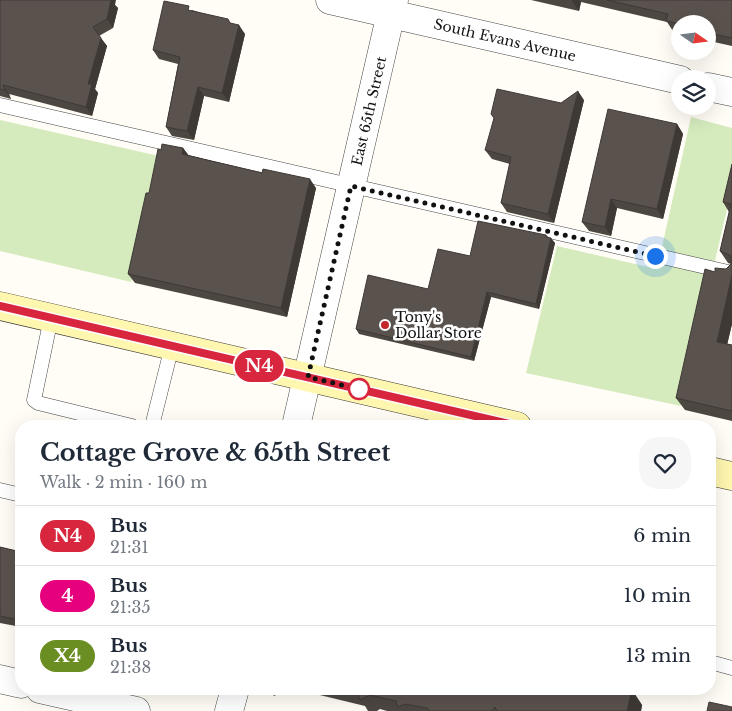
<!DOCTYPE html>
<html lang="en">
<head>
<meta charset="utf-8">
<style>
	:root { --surface:#fff; --page:#f6f6f7; --text:#1f2937; --muted:#747a83; --line:#e0e1e3 }
	body { margin:0; font-family:"Libre Baskerville",serif; background:var(--page); color:var(--text); height:100vh; display:flex; flex-direction:column; font-size:19px; white-space:nowrap }
	* { box-sizing:border-box; margin:0 }
	p { font-size:16px; color:var(--muted) }
	.icon { flex:none; width:28px; height:28px; fill:none; stroke:currentColor; stroke-width:2; stroke-linecap:round; stroke-linejoin:round }
	.map { position:relative; flex:1; overflow:hidden }
	.details { position:absolute; left:15px; top:420px; width:701px; height:275px; display:flex; flex-direction:column; background:var(--surface); border-radius:20px; box-shadow:0 5px 20px #0002 }
	.details>* { flex:none }
	.badge { padding:0 10px; border-radius:16px; font-size:18px; line-height:32px }
	.needle { width:32px; rotate:104deg }
	.tools { position:absolute; left:671px; top:15px; display:grid; gap:10px }
	.tools a { display:grid; place-items:center; width:45px; height:45px; border-radius:50%; background:var(--surface); box-shadow:0 5px 20px #0002; font-size:25px }
	.you { position:absolute; width:25px; height:25px; margin:-12px; border:4px solid #fff; border-radius:50%; background:#1a73e8; box-shadow:0 0 0 8px #1a73e833 }
	.map>.badge { position:absolute; translate:-50% -50%; box-shadow:0 0 0 2px #fff }
	.round { display:grid; place-items:center; flex:none; width:52px; height:52px; border-radius:20px; background:var(--page) }
	.headline { display:flex; align-items:center; justify-content:space-between; height:85px; padding:0 25px }
	h1 { font-size:24px; font-weight:800; line-height:38px }
	ul { padding:0; list-style:none }
	li { display:flex; align-items:center; gap:15px; height:60px; padding:0 25px; border-top:1px solid var(--line) }
	li div { flex:1 }
	li b { display:block; font-size:19px }
	li em { font-style:normal }
	li .badge { min-width:55px; font-weight:700; text-align:center }
	.map>svg:first-child { display:block }
	.green { fill:#d5ebbd }
	.lines { fill:none; stroke-linecap:round; stroke-linejoin:round }
	.service-casing { stroke:#444; stroke-width:15 }
	.minor-casing { stroke:#444; stroke-width:29 }
	.secondary-casing { stroke:#333; stroke-width:29 }
	.service { stroke:#fff; stroke-width:14 }
	.minor { stroke:#fff; stroke-width:28 }
	.secondary { stroke:#fff6b0; stroke-width:28 }
	.wall { fill:#4d4742 }
	.shaded-wall { fill:#3f3936 }
	.building { fill:#5a524d; stroke:#3f3936 }
	.line-casing { stroke:#fff; stroke-width:11 }
	.line { stroke:#d7263d; stroke-width:8 }
	.walk { stroke:#111; stroke-width:5; stroke-dasharray:0 9 }
	.poi-dot { fill:#c4262e; stroke:#fff; stroke-width:2 }
	.stop-dot { fill:#fff; stroke:#d7263d; stroke-width:2.5 }
	.labels { text-anchor:middle; dominant-baseline:central; stroke-width:5; stroke-linejoin:round; paint-order:stroke }
	.street-label { font-size:14px; fill:#111; stroke:#fff }
	.poi-label { font-size:14px; fill:#111; stroke:#fff; text-anchor:start }
</style>
</head>
<body>
<div class="map">
<svg width="732" height="711" viewBox="0 0 732 711">
	<rect width="100%" height="100%" fill="#fffdf5"/>
	<path class="green" d="M 691,117 L 732,128 L 732,188 L 681,406 L 526,373 L 557,246 L 657,269 Z
		M 0,120 L 159,156 L 131,282 L 0,251 Z"/>
	<g class="lines">
		<defs>
			<path id="service" d="M 0,105 L 732,273
				M 51,318 L 34,400 L 38,403 L 132,426
				M 152,426 L 172,346
				M 0,490 L 21,495
				M 710,662 L 732,668"/>
			<path id="minor" d="M 330,0 L 680,80
				M 708,87 L 732,92
				M 296,426 L 394,0
				M 0,679 L 21,684
				M 40,689 L 136,711
				M 229,711 L 235,689"/>
			<path id="secondary" d="M 0,306 L 517,426
				M 710,471 L 732,476"/>
		</defs>
		<use href="#service" class="service-casing"/>
		<use href="#minor" class="minor-casing"/>
		<use href="#secondary" class="secondary-casing"/>
		<use href="#service" class="service"/>
		<use href="#minor" class="minor"/>
		<use href="#secondary" class="secondary"/>
	</g>
	<path class="wall" d="M 0,0 L 115,5 L 118,8 L 113,28 L 99,36 L 107,46 L 95,89 L 98,93 L 92,116 L 9,94 L 11,99 L 0,96 Z
		M 531,0 L 732,0 L 732,46 L 714,42 L 711,38 L 708,37 L 708,24 L 680,24 L 680,32 L 673,31 L 667,22 L 581,2 L 579,11 Z
		M 192,10 L 231,23 L 245,34 L 229,102 L 204,96 L 194,140 L 172,136 L 166,127 L 178,64 L 159,59 L 153,50 Z
		M 584,100 L 554,223 L 507,212 L 501,203 L 510,164 L 492,159 L 485,150 L 561,103 Z
		M 677,124 L 683,134 L 663,219 L 617,208 L 611,236 L 589,231 L 582,222 Z
		M 183,148 L 188,155 L 316,188 L 287,317 L 135,283 L 128,274 L 149,193 L 161,150 Z
		M 732,164 L 732,324 L 727,344 L 732,345 L 732,421 L 685,410 L 676,398 L 715,272 L 726,269 L 731,264 L 728,263 L 720,251 L 729,212 L 723,202 Z
		M 546,235 L 555,243 L 539,309 L 491,297 L 474,361 L 359,334 L 356,329 L 428,289 L 470,256 Z
		M 0,547 L 21,552 L 21,627 L 0,623 Z
		M 269,689 L 288,689 L 274,696 Z
		M 295,689 L 627,689 L 632,690 L 642,705 L 641,711 L 387,711 L 380,709 L 377,711 L 368,711 L 365,706 Z"/>
	<path class="shaded-wall" d="M 110,0 L 116,0 L 115,5 L 118,8 L 113,28 L 107,19 Z
		M 572,0 L 579,0 L 581,2 L 579,11 L 572,1 Z
		M 239,25 L 245,34 L 229,102 L 222,93 Z
		M 101,38 L 107,46 L 95,89 L 98,93 L 92,116 L 86,107 L 88,84 Z
		M 3,85 L 9,94 L 11,99 L 5,90 Z
		M 198,87 L 204,96 L 194,140 L 187,131 Z
		M 578,91 L 584,100 L 554,223 L 548,214 Z
		M 677,124 L 683,134 L 663,219 L 657,209 Z
		M 183,148 L 190,157 L 182,154 Z
		M 310,179 L 316,188 L 287,317 L 281,308 Z
		M 611,199 L 617,208 L 611,236 L 605,227 Z
		M 551,238 L 555,243 L 539,309 L 536,304 Z
		M 732,275 L 732,324 L 725,354 L 717,342 Z
		M 487,292 L 491,297 L 474,361 L 471,357 Z
		M 632,690 L 642,705 L 641,711 L 627,711 Z"/>
	<path class="building" d="M 0,0 L 111,0 L 107,19 L 93,27 L 101,38 L 88,84 L 92,84 L 86,107 L 3,85 L 5,90 L 0,89 Z
		M 607,0 L 732,0 L 732,38 L 708,33 L 708,24 L 680,24 L 666,21 L 668,14 Z
		M 164,1 L 189,6 L 188,10 L 228,19 L 230,23 L 239,25 L 222,93 L 198,87 L 187,131 L 166,127 L 180,57 L 153,50 Z
		M 497,89 L 561,103 L 578,91 L 548,214 L 501,203 L 511,157 L 485,150 L 494,118 L 491,114 Z
		M 608,109 L 677,124 L 657,209 L 611,199 L 605,227 L 582,222 Z
		M 162,144 L 183,148 L 182,154 L 262,173 L 263,169 L 310,179 L 281,308 L 128,274 L 146,193 L 149,193 L 158,149 L 161,150 Z
		M 732,164 L 732,275 L 717,342 L 732,345 L 732,411 L 676,398 L 705,269 L 715,272 L 715,268 L 726,269 L 732,263 L 730,255 L 720,251 L 731,204 L 723,202 Z
		M 478,221 L 546,235 L 546,237 L 551,238 L 536,304 L 487,292 L 471,357 L 356,329 L 368,275 L 428,289 L 438,249 L 470,256 Z
		M 323,424 L 332,426 L 322,426 Z
		M 0,547 L 21,552 L 21,623 L 19,620 L 0,616 Z
		M 344,689 L 627,689 L 632,690 L 627,711 L 497,711 L 495,707 L 492,711 L 430,711 L 427,708 L 405,704 L 398,707 L 396,701 L 370,695 L 360,700 L 357,692 Z
		M 709,702 L 732,707 L 732,711 L 707,711 Z"/>
	<g class="lines">
		<defs>
			<path id="line" d="M 0,306 L 518,426"/>
		</defs>
		<use href="#line" class="line-casing"/>
		<use href="#line" class="line"/>
		<path class="walk" d="M 359,389 L 308,377 L 351,186 L 655,256"/>
	</g>
	<circle class="poi-dot" cx="385" cy="325" r="5"/>
	<circle class="stop-dot" cx="359" cy="389" r="10"/>
	<g class="labels">
		<g class="street-label">
			<text transform="translate(505 40) rotate(13)">South Evans Avenue</text>
			<text transform="translate(369 111) rotate(-77)">East 65th Street</text>
		</g>
		<g class="poi-label">
			<text x="395" y="317">Tony's<tspan x="395" dy="16">Dollar Store</tspan></text>
		</g>
	</g>
</svg>
<div class="tools">
<a><svg class="needle" viewBox="-14 -14 28 28"><path d="M0-13l5 13h-10z" fill="#e53935"/><path d="M0 13l5-13h-10z" fill="#747a83"/></svg></a>
<a><svg class="icon" aria-label="layers" viewBox="0 0 24 24"><path d="M12 4l9 5-9 5-9-5zM3 14l9 5 9-5"/></svg></a>
</div>
<div class="you" style="left:655px;top:256px"></div>
<b class="badge" style="left:259px;top:366px;background:#d7263d;color:#fff">N4</b>
<section class="details">
<div class="headline"><div><h1>Cottage Grove &amp; 65th Street</h1><p>Walk · 2 min · 160 m</p></div><a class="round"><svg class="icon" aria-label="heart" viewBox="0 0 24 24"><path d="M12 20l-8-8c-3-5 5-10 8-4 3-6 11-1 8 4z"/></svg></a></div>
<ul>
<li><span class="badge" style="background:#d7263d;color:#fff">N4</span><div><b>Bus</b><p>21:31</p></div><em>6 min</em></li>
<li><span class="badge" style="background:#e6007e;color:#fff">4</span><div><b>Bus</b><p>21:35</p></div><em>10 min</em></li>
<li><span class="badge" style="background:#6b8e23;color:#fff">X4</span><div><b>Bus</b><p>21:38</p></div><em>13 min</em></li>
</ul>
</section>
</div>
</body>
</html>
